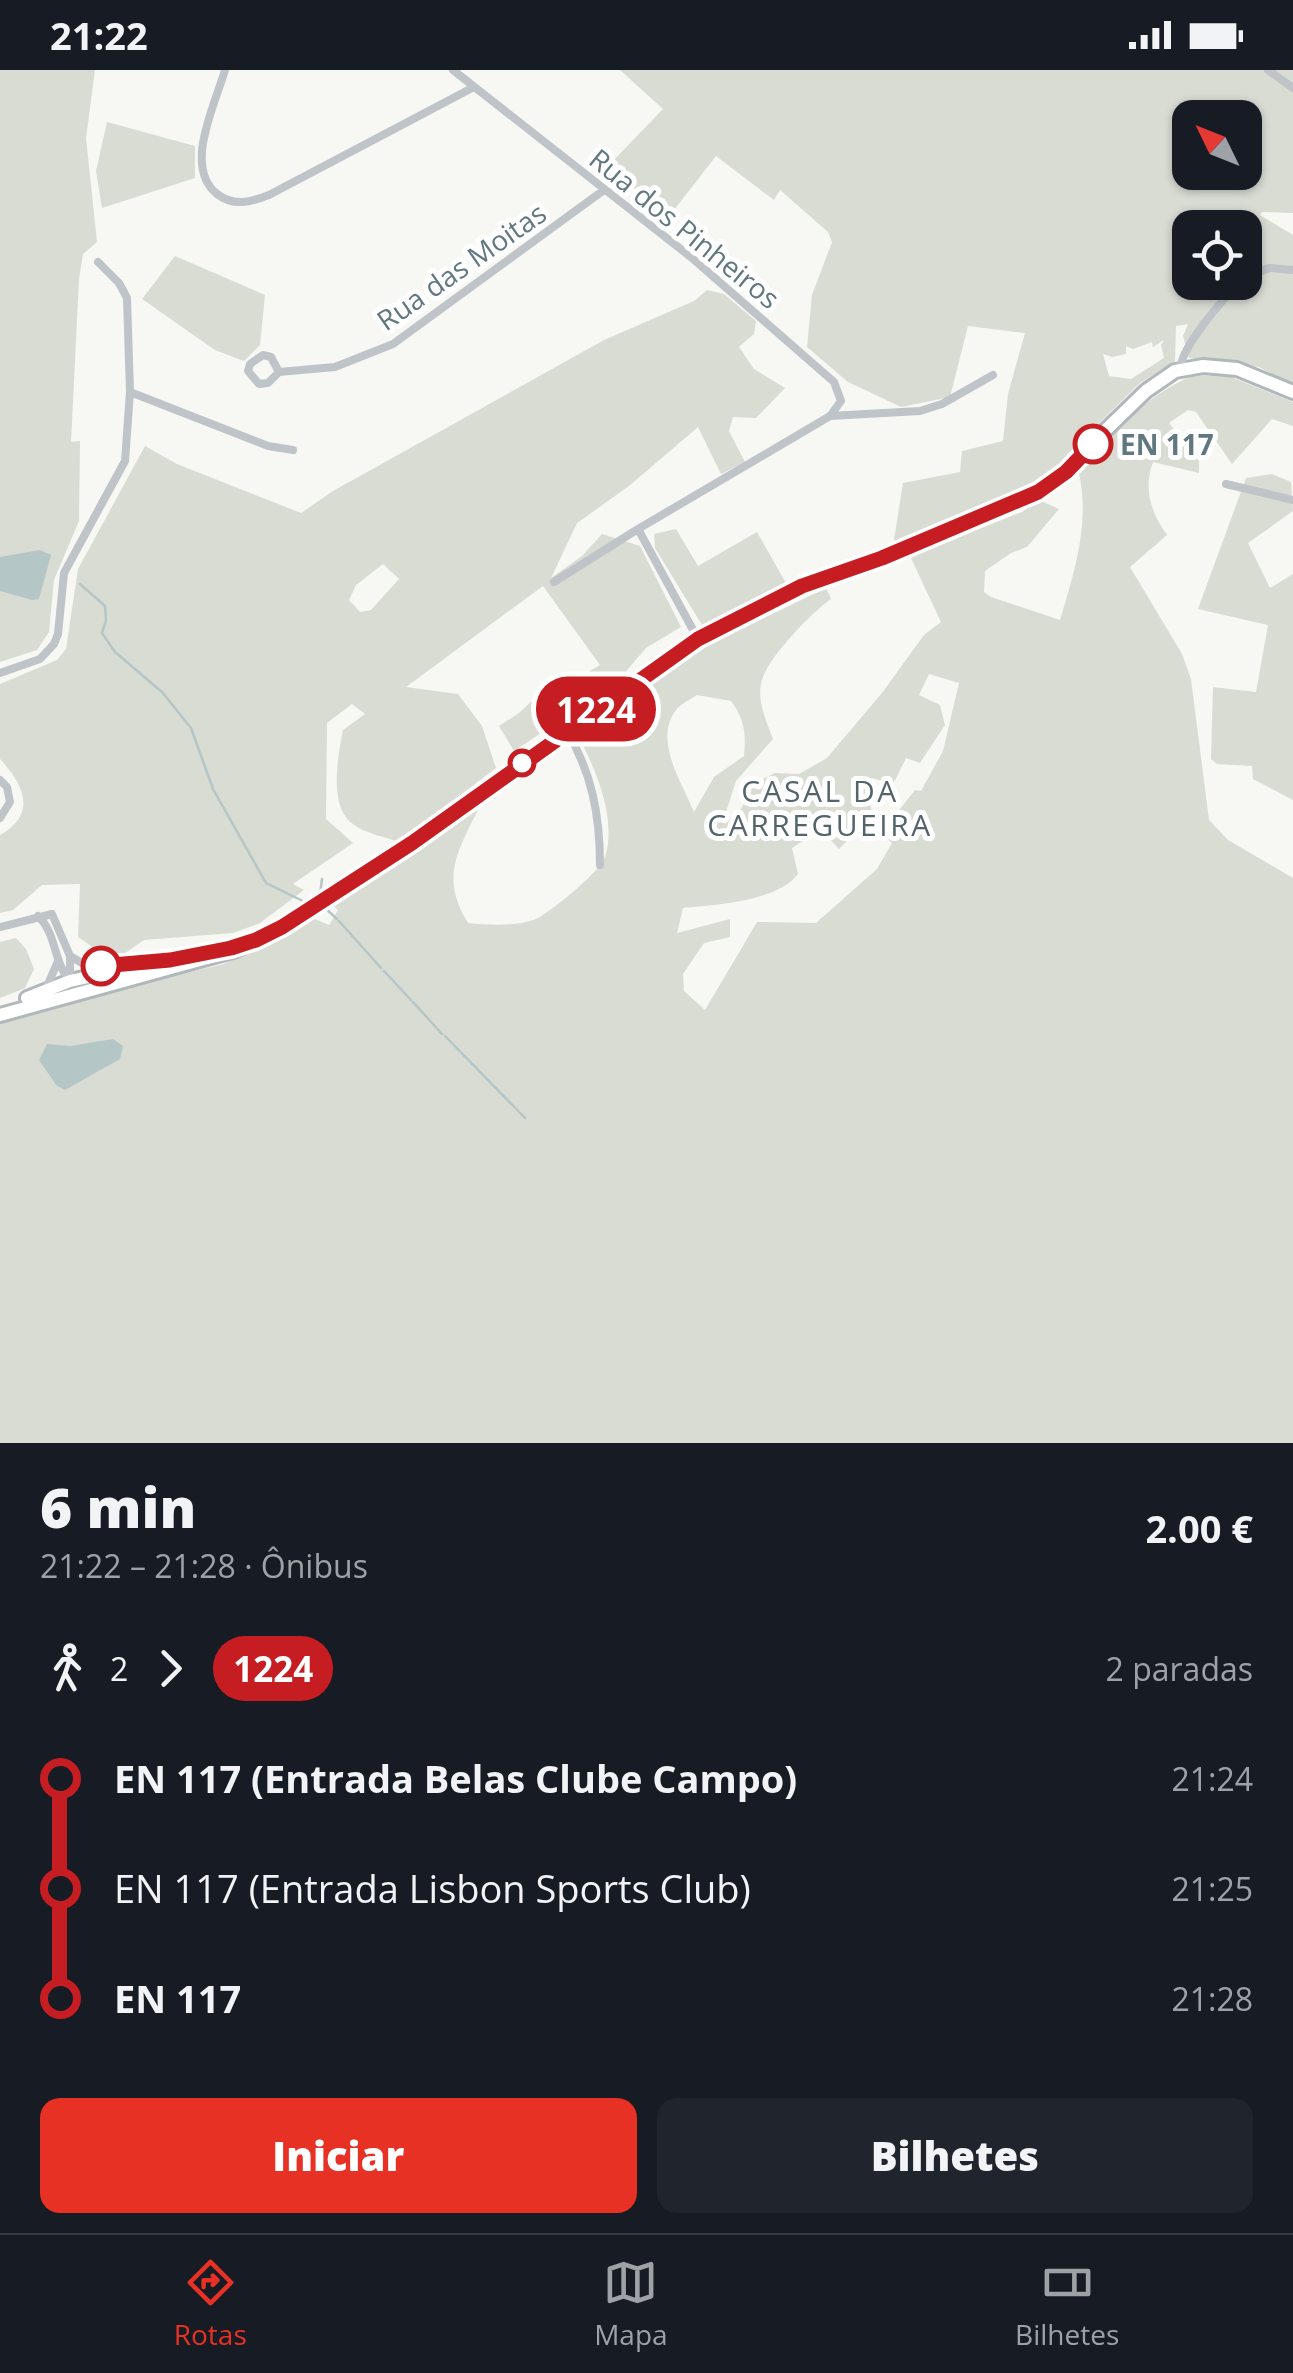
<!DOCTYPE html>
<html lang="pt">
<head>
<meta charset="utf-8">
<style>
	:root { --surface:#171b24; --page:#20242c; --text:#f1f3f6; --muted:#9ea1a6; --line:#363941; --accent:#e73124 }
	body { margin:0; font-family:"Open Sans",sans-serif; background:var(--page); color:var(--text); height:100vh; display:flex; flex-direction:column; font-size:38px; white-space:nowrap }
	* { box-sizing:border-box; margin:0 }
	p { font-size:32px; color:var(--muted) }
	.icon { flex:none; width:55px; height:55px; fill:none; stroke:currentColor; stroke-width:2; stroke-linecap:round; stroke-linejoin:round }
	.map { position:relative; height:1373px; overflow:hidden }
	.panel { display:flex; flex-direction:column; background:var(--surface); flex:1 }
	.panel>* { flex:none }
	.badge { padding:0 20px; border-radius:32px; font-size:35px; line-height:65px }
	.needle { width:65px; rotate:313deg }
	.fabs { position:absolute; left:1172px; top:30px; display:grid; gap:20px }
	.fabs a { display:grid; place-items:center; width:90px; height:90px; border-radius:20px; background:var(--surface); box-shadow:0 2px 8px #0004; font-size:50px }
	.map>.badge { position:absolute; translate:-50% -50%; box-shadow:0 0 0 5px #fff }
	.legs { display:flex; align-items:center; gap:15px; height:110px; padding:0 40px; font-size:32px }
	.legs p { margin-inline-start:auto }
	.head { display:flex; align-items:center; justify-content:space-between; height:170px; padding:0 40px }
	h1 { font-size:55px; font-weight:800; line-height:75px }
	.primary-button { display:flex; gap:20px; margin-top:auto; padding:20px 40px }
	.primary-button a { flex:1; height:115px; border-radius:20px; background:var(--accent); color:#fff; font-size:40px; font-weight:800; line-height:115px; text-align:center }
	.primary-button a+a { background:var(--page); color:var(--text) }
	ul { padding:0 40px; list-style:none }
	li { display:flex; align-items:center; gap:35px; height:110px; font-size:38px }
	li i { display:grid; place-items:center; width:15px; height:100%; margin:0 12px; background:currentColor }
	li i::after { content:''; width:25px; height:25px; margin:-12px; border:8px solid; border-radius:50%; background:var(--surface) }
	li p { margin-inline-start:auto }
	li:first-child i { background:linear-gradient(#0000 50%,currentColor 0) }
	li:last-child i { background:linear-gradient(currentColor 50%,#0000 0) }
	.status { display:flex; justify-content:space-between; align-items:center; height:70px; padding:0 50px; background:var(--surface); direction:ltr }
	.status svg { height:28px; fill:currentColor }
	.dock { display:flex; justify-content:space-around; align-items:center; height:140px; border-top:2px solid var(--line); background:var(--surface); font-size:28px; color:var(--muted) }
	.dock a { display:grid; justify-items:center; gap:5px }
	.dock .active { color:var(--accent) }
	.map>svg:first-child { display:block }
	.green { fill:#d8dcd3; fill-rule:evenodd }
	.water { fill:#b5c6c7 }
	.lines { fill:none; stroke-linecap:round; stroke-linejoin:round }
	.stream { stroke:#b5c6c7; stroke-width:2.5 }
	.primary-casing { stroke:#b1b8bb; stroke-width:18 }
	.minor { stroke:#bec4c7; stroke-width:8 }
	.primary { stroke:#fff; stroke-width:12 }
	.line-1-casing { stroke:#fff; stroke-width:22 }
	.line-1 { stroke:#c61d23; stroke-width:15 }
	.stop-1-dot { fill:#fff; stroke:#c61d23; stroke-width:5 }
	.labels { text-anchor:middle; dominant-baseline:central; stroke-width:10; stroke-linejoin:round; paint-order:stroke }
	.street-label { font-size:28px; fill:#617880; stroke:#fff }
	.stop-label { font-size:28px; font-weight:bold; fill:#617880; stroke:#fff; text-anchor:start }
	.neighbourhood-label { font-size:30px; letter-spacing:2.5px; fill:#53646b; stroke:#fff }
</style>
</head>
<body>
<div class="status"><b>21:22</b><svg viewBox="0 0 49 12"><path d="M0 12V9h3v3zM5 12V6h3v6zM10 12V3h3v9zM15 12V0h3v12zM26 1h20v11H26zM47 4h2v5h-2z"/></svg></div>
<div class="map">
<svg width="1293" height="1373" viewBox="0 0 1293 1373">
	<rect width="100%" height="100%" fill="#f7f7f4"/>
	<path class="green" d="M 0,0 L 95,0 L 86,68 L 97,172 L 83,184 L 79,209 L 71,372 L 80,371 L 79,451 L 54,510 L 49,562 L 37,580 L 0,592 Z
		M 620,0 L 1293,0 L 1293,143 L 1262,142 L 1260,145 L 1293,165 L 1293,315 L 1259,297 L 1189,288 L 1183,266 L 1188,254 L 1176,256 L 1175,291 L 1140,313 L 1047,404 L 1009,429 L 893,476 L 903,413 L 960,402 L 962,381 L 1003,371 L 1008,324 L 1025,263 L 968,256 L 950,327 L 901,337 L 848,312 L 807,277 L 812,225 L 832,172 L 828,162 L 780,120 L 774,130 L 716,86 L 667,149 L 608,96 L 663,39 ZM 1190,48 L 1245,48 L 1245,102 L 1190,102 ZM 1190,158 L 1245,158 L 1245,212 L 1190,212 ZM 1164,270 L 1161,275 L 1164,288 L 1131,309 L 1109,306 L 1103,284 L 1112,287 L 1126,284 L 1126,276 L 1133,279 L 1152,272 L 1153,277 Z
		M 107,52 L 195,76 L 195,108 L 102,138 L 96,101 Z
		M 175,186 L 265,225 L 260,275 L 244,291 L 215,280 L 142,229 Z
		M 707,220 L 724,224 L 756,251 L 754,264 L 739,277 L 754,299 L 785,318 L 756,348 L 733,347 L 729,361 L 745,392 L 721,404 L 698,357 L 629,416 L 577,453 L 551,508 L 582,486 L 602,464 L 640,476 L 681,557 L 646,578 L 616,613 L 514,681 L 499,656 L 519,643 L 551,613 L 574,610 L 600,595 L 543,516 L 406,617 L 458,624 L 482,656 L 496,698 L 399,772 C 385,767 364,763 353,754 C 328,736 338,686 343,660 L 365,644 L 352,634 L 327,653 L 326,749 L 353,773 L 293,814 L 304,820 L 260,853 L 233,863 L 144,870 L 124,884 L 97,880 L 78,867 L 80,814 L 42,815 L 13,840 L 0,843 L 0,765 C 37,744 25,716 0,689 L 0,614 L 57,590 L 66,579 L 78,499 L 145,376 L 177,394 L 301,443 L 333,421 L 604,270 L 694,231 ZM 383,494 L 399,509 L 371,540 L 360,542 L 349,530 L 356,515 Z
		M 1194,305 L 1231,307 L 1293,332 L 1293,356 L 1272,349 L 1232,394 L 1196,342 L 1188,340 L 1169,353 L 1199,391 L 1199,403 L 1153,392 C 1143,418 1151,443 1167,465 L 1130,497 L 1182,584 L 1191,609 L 1209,750 L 1228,770 L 1293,808 L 1293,1373 L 0,1373 L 0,953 L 70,930 L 224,894 L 308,846 L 329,855 L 338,840 L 330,833 L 478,740 C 456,784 441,809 468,853 C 488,855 519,857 538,848 C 553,840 603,800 606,784 C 616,746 595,697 577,664 L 686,586 L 826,518 L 831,529 C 812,542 771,585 763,607 C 755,628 766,650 773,669 L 736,711 L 726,742 L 731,747 L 741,739 L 755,713 L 775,703 L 799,704 L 827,688 L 882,623 L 924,565 L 941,552 L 910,486 L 1022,442 L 1039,430 L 1059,439 L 1027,477 L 1011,483 L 985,501 L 984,522 L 991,527 L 1060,550 C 1075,500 1091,451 1078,399 C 1111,363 1148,324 1194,305 ZM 929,604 L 959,613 L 943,681 L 921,721 L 915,720 L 881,763 L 892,773 L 877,799 L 816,853 L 757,852 L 705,940 L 684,921 L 683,904 L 704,873 L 730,867 L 730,849 L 677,863 L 683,838 C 716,835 778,831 798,804 L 792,778 L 821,759 L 839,779 L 873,744 L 865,720 L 872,708 L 893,714 L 906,688 L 920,693 L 945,655 L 940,635 L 919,625 ZM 697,625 L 731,631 C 745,649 746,664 744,686 L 714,707 L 694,742 C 682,713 653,670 676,640 C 680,634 691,629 697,625 Z
		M 1272,404 L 1291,412 L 1293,441 L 1248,473 L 1270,518 L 1293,504 L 1293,730 L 1253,709 L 1252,696 L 1217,694 L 1211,689 L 1213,617 L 1256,622 L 1268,555 L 1198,539 L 1246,408 Z
		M 676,459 L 698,496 L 757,462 L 787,515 L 712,555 L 702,555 L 655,478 L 654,464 Z
		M 16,868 L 26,879 L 34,899 L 25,918 L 0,928 L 0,872 Z"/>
	<path class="water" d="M 40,480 L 51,485 L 39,529 L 32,530 L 0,521 L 0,487 Z
		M 113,969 L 123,976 L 120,989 L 65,1020 L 57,1016 L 39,990 L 47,974 L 70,976 Z"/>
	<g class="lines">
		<path class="stream" d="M 80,514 L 105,536 L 106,550 L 102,563 L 115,582 L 162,622 L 191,658 L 213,719 L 266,813 L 307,833 L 314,830
			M 320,825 L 322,809
			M 325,838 L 337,849
			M 339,851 L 381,898
			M 384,901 L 411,930
			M 413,932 L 442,964
			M 445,966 L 525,1048"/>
		<defs>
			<path id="primary" d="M 27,928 L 70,911 L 161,891
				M 0,945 L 236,880 L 282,857 L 412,773 L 698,569 L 802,516 L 882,488 L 1047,417 L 1146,321 L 1175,301 L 1203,296 L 1237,299 L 1293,322"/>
		</defs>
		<use href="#primary" class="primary-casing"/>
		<path class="minor" d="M 225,0 C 215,35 183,97 217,124 C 234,137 251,132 269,125 L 474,17
			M 453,0 L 692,188 L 834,312 L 841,331 L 830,346
			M 1268,0 L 1293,18
			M 1245,208 L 1269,198 L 1293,200
			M 1181,298 C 1180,278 1224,228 1240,212
			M 279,302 L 271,287 L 263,285 L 250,294 L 248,301 L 259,314 L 268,313 L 279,302 L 335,297 L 393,274 L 604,120
			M 130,322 L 268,376 L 293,380
			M 1226,414 L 1293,430
			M 554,512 L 638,459
			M 698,569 L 638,459 L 830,346 L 920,341 L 942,334 L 993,305
			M 0,603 L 40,589 L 54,574 L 58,564 L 64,503 L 125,391 L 130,322 L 127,228 L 119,213 L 98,192
			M 566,660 C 592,702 600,746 600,795
			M 0,710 L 7,717 L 10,732 L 0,748
			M 38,846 C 57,864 53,892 70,911
			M 0,857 L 52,844 L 70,886 L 70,911
			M 70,886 L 87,896 L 127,893
			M 46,919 L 58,891"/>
		<use href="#primary" class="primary"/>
	</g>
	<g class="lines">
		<defs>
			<path id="line-1" d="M 101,896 L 170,890 L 231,878 L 256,870 L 282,857 L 412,773 L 698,569 L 802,516 L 882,488 L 1038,422 L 1066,402 L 1093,374"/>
		</defs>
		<use href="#line-1" class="line-1-casing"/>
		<use href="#line-1" class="line-1"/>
	</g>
	<g class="stop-1-dot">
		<circle cx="1093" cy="374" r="18"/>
		<circle cx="522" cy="693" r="12"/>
		<circle cx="101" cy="896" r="18"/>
	</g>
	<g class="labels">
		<g class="street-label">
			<text transform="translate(685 158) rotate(39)">Rua dos Pinheiros</text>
			<text transform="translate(461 196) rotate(-35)">Rua das Moitas</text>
		</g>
		<g class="stop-label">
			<text x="1120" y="374">EN 117</text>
		</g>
		<g class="neighbourhood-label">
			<text x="820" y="720">CASAL DA<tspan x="820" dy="34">CARREGUEIRA</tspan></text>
		</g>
	</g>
</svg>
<div class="fabs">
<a><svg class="needle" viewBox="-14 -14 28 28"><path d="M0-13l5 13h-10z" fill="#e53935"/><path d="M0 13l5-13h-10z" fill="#9ea1a6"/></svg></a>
<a><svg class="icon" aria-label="locate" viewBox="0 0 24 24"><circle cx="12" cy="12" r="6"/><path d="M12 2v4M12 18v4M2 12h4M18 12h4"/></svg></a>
</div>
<b class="badge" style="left:596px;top:639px;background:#c61d23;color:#fff">1224</b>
</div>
<section class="panel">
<div class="head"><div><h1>6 min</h1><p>21:22 – 21:28 · Ônibus</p></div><b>2.00 €</b></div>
<div class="legs"><svg class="icon" aria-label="walk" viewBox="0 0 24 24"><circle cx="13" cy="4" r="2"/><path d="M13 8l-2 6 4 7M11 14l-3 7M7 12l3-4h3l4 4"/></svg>2<svg class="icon" aria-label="forward" viewBox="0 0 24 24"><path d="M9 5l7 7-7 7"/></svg><b class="badge" style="background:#c61d23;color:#fff">1224</b><p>2 paradas</p></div>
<ul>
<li><i style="color:#c61d23"></i><b>EN 117 (Entrada Belas Clube Campo)</b><p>21:24</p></li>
<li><i style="color:#c61d23"></i><span>EN 117 (Entrada Lisbon Sports Club)</span><p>21:25</p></li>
<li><i style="color:#c61d23"></i><b>EN 117</b><p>21:28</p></li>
</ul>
<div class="primary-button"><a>Iniciar</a><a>Bilhetes</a></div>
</section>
<nav class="dock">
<a class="active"><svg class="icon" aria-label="directions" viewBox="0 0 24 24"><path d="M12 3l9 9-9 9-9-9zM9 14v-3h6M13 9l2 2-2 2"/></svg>Rotas</a>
<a><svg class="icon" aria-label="map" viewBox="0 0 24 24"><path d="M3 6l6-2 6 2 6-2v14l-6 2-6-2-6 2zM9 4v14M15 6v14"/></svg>Mapa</a>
<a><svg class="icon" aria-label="tickets" viewBox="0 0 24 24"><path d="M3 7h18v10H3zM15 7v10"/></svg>Bilhetes</a>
</nav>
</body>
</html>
